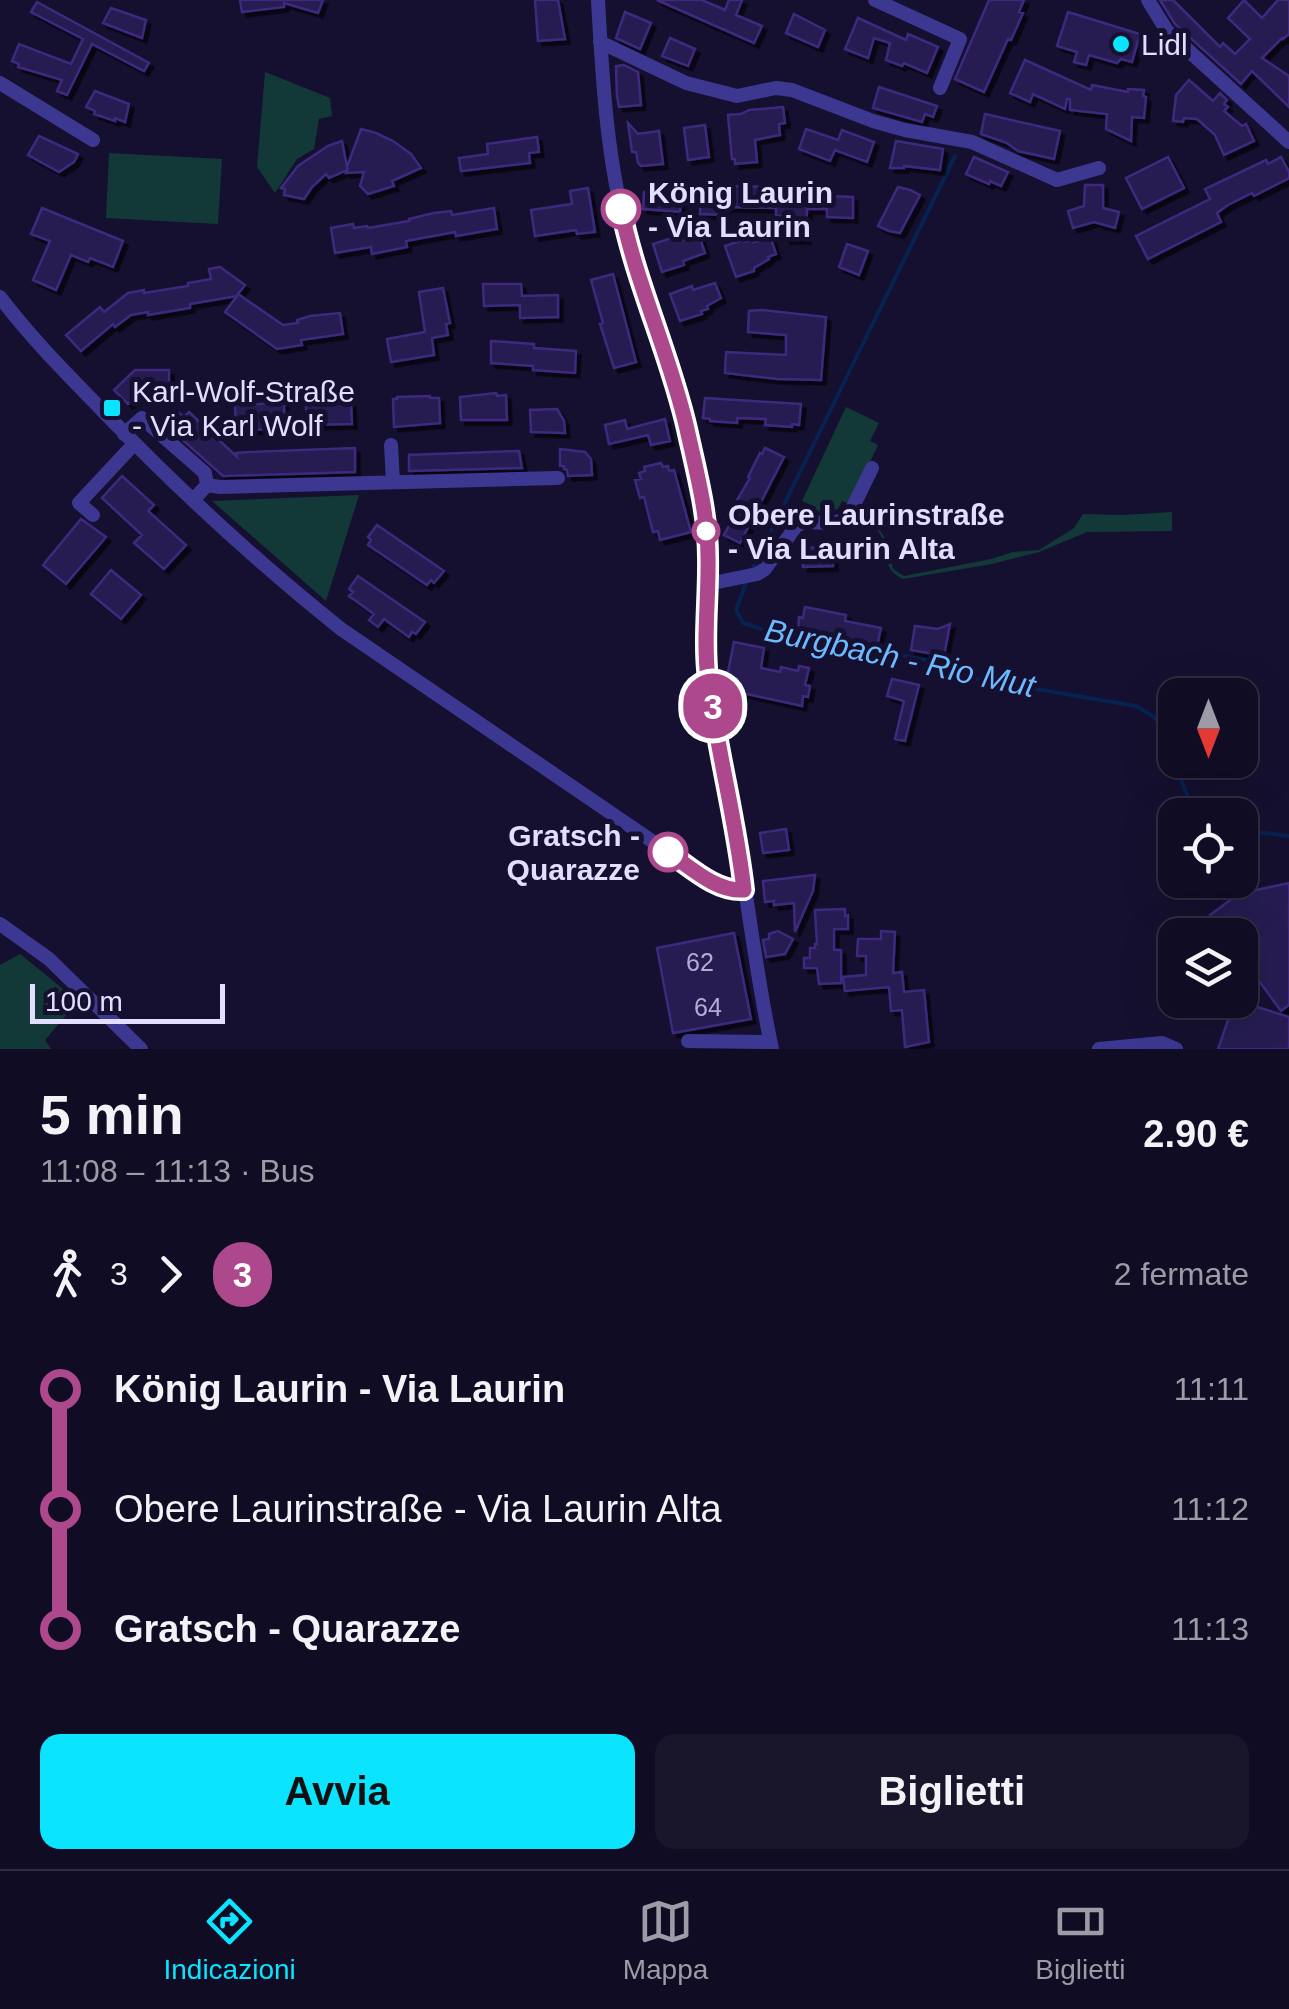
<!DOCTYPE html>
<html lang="it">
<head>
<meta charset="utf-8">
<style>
	:root { --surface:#100c23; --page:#19152b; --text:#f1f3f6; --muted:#9c9ba6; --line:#302c41; --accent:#0ae4ff }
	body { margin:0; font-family:Arial,sans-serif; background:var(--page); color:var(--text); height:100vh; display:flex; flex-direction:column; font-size:38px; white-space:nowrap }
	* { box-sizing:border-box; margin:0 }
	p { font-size:32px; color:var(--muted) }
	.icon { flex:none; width:55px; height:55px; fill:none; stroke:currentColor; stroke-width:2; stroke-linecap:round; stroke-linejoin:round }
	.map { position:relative; height:1049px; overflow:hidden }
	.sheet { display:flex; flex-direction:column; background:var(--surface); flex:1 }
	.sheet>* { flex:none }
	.badge { padding:0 20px; border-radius:32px; font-size:35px; line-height:65px }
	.needle { width:65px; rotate:180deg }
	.tools { position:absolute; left:1158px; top:678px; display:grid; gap:20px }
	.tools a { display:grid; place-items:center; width:100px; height:100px; border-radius:20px; background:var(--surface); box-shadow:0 10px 40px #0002,0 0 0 2px var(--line); font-size:50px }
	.scale { position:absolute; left:30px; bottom:25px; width:195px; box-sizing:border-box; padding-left:10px; border:5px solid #e2deff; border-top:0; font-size:28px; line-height:35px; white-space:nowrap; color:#e2deff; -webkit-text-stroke:8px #15102f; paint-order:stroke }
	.map>.badge { position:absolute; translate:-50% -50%; box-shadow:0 0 0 5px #fff }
	.legs { display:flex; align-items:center; gap:15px; height:110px; padding:0 40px; font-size:32px }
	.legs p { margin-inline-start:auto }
	.overview { display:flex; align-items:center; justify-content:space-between; height:170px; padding:0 40px }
	h1 { font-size:55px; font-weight:800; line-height:75px }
	.action { display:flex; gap:20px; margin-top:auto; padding:20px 40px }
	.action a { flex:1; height:115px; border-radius:20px; background:var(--accent); color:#111; font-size:40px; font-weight:800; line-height:115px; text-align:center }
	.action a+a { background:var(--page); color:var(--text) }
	ul { padding:0 40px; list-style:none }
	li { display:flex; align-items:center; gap:35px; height:120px; font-size:38px }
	li i { display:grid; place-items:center; width:15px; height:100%; margin:0 12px; background:currentColor }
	li i::after { content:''; width:25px; height:25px; margin:-12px; border:8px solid; border-radius:50%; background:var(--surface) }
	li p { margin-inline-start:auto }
	li:first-child i { background:linear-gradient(#0000 50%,currentColor 0) }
	li:last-child i { background:linear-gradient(currentColor 50%,#0000 0) }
	.tab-bar { display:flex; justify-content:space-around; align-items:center; height:140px; border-top:2px solid var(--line); background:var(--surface); font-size:28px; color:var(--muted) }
	.tab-bar a { display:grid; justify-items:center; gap:5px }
	.tab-bar .current { color:var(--accent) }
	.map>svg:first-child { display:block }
	.green { fill:#123938 }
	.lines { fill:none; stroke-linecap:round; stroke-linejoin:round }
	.stream { stroke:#072151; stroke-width:4 }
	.building { fill:#261a51; stroke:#3c2b7f; stroke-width:2.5; filter:url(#shadow) }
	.minor { stroke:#3c3891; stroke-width:14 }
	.line-1-casing { stroke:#fff; stroke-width:22 }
	.line-1 { stroke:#ae488d; stroke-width:15 }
	.poi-dot { fill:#0ae4ff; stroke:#15102f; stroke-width:4 }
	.stop-1-dot { fill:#fff; stroke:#ae488d; stroke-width:5 }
	.labels { text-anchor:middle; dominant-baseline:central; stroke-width:10; stroke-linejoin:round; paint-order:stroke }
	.number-label { font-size:25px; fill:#b3add4 }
	.poi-label { font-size:30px; fill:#e2deff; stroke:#15102f; text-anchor:start }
	.stop-label { font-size:30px; font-weight:bold; fill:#e2deff; stroke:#15102f; text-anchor:start }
	.water-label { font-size:32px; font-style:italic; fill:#6cb9ff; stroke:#15102f }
</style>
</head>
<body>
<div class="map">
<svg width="1289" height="1049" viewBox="0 0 1289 1049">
	<defs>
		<filter id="shadow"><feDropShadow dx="4.5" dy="4.5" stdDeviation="0" flood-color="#0009"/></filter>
	</defs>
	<rect width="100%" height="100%" fill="#15102f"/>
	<path class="green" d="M 265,72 L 330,98 L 332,116 L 319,119 L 314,149 L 297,159 L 275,193 L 257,167 Z
		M 109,153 L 222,159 L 218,224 L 106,218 Z
		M 846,407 L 879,423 L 870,441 L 878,445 L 850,504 L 842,501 L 838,509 L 814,512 L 816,507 L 802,501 Z
		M 359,495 L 326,601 L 212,501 Z
		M 1172,512 L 1172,531 L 1087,532 L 1039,552 L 992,564 L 903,579 C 870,565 902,522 851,521 L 850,518 C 884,521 888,540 893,569 L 904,576 L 991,559 L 1013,552 L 1039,550 L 1074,528 L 1083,514 L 1123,515 Z
		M 20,954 L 78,1001 L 45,1040 L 51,1049 L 0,1049 L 0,965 Z"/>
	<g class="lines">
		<path class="stream" d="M 751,572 L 955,156
			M 747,580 L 736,610 L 743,623 L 768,631 L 932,661 L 971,678 L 1136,706 L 1154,717 L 1160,725 L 1188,797 L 1214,815
			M 1240,825 L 1258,832 L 1289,836"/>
	</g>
	<path class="building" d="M 240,0 L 323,0 L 318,13 L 284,3 L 284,7 L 242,12 Z
		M 535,0 L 558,0 L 565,39 L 538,41 Z
		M 657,0 L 702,0 L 725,10 L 729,0 L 742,0 L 736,15 L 762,26 L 754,43 Z
		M 989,0 L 1024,0 L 1019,12 L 1023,13 L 1011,40 L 1008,39 L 984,92 L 955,79 Z
		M 1160,0 L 1173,0 L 1220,47 L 1223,43 L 1235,54 L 1250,39 L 1228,18 L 1244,0 L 1262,18 L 1278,0 L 1289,0 L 1289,34 L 1283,39 L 1282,38 L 1262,58 L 1289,76 L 1289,107 L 1252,71 L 1241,84 L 1175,24 Z
		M 37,2 L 149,63 L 144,71 L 92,44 L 67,95 L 57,91 L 62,80 L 18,67 L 19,64 L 12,61 L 19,44 L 71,64 L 83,39 L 31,12 Z
		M 111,8 L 146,20 L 142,38 L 103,23 Z
		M 625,12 L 651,23 L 640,49 L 616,38 Z
		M 1068,12 L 1140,34 L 1132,62 L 1121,59 L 1117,63 L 1089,55 L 1086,65 L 1074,62 L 1077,52 L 1057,46 Z
		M 794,14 L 825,30 L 818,47 L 786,33 Z
		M 858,18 L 906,40 L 908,34 L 938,47 L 927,73 L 904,63 L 902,66 L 886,60 L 890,43 L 874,38 L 868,58 L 845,49 Z
		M 670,38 L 695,49 L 688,66 L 662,56 Z
		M 1025,60 L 1091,90 L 1092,85 L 1128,92 L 1128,89 L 1144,90 L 1143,96 L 1146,97 L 1144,118 L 1132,117 L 1131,141 L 1106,129 L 1107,114 L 1070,110 L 1070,99 L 1067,99 L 1065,109 L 1033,94 L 1030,102 L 1010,93 Z
		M 624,65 L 638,72 L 641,105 L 619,107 L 617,96 L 616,66 Z
		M 1189,80 L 1213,101 L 1220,93 L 1227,100 L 1224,104 L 1228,107 L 1224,111 L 1242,126 L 1246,124 L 1254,141 L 1224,155 L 1215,135 L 1197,119 L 1184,118 L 1183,122 L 1173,121 L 1176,95 Z
		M 879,87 L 937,106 L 933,117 L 925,114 L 922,122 L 873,108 Z
		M 95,91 L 129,104 L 125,122 L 115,118 L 115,121 L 94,114 L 95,111 L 86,107 Z
		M 783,107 L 785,123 L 779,124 L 780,135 L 755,140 L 757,162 L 735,164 L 735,159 L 732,159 L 728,115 L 741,114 L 749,110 Z
		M 985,114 L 1060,131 L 1054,159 L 1018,151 L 1007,143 L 981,134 Z
		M 628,123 L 638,134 L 659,131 L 663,164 L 641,166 L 638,163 L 636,152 L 632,152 Z
		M 705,125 L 709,157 L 688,160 L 684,128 Z
		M 361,129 L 376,133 L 393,141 L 411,154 L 421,168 L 392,181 L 394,186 L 368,194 L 360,186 L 364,172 L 346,173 L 347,170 L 329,178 L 326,174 L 312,187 L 304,199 L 284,195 L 285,189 L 281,188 L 298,166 L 328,146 L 342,141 L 347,167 Z
		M 806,129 L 838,140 L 842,130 L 874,142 L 867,162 L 835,150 L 830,161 L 799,149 Z
		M 39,136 L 78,154 L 74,162 L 59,172 L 28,155 Z
		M 537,137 L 539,152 L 529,153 L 530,163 L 461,171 L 459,158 L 488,154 L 487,144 Z
		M 896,141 L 943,149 L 940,170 L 904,166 L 904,168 L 890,168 Z
		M 974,157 L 1008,172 L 1001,186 L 990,181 L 989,184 L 966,174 Z
		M 1168,157 L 1184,188 L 1142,209 L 1126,178 Z
		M 1281,157 L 1289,172 L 1289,178 L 1254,196 L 1252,193 L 1228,205 L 1217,213 L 1221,222 L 1148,259 L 1136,236 L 1210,199 L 1205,189 L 1266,160 L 1268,164 Z
		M 1085,185 L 1103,185 L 1103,208 L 1119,212 L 1115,228 L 1094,222 L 1073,228 L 1068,211 L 1084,206 Z
		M 726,186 L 777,187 L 777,195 L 802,195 L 803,187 L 828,188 L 828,196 L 853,197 L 853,218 L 827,217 L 827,209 L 807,209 L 806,239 L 786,239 L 786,216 L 776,216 L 776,208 L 725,207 L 725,215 L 700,214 L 701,193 L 726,194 Z
		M 898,187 L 910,190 L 920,195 L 900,233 L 889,231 L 878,226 Z
		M 588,188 L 595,232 L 577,234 L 576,230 L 535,236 L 531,210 L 572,204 L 570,191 Z
		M 656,190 L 681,191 L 680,212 L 643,209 L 644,192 L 656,192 Z
		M 42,208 L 123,241 L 113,267 L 90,258 L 88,262 L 71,255 L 56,290 L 33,280 L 50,241 L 31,234 Z
		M 494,208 L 497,229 L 456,236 L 455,232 L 406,241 L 407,247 L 372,254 L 371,247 L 335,253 L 331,228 L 353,224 L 354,228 L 367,226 L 368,228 L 409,221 L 409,219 L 434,213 L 451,211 L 452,215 Z
		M 675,237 L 676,240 L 683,237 L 684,240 L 691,237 L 692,240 L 700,238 L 705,253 L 683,261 L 684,265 L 662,272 L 653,244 Z
		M 771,239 L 776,254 L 768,257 L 769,259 L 754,268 L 754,271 L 736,277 L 725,246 L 743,240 L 744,242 L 753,240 L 753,242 Z
		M 847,244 L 868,251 L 859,275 L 839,267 Z
		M 220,267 L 245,285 L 238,294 L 283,325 L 298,323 L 297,320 L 310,316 L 340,313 L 343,334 L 301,340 L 302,345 L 277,349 L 225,312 L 237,296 L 190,304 L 190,308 L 148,315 L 148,312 L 131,315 L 115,327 L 113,324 L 81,351 L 66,335 L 100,307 L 104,312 L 128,293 L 144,290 L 144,293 L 188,286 L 188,283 L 211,279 L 209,269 Z
		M 613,274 L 636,362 L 614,368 L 600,324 L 603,323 L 591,280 Z
		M 715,283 L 721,298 L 707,306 L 708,309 L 701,311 L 702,314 L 680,321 L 670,294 L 692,286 L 693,290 Z
		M 483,284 L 521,284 L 522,296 L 558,295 L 558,317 L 520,318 L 520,305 L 484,306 Z
		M 443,288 L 450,323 L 446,324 L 448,335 L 432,338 L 434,355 L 391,362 L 387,339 L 425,332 L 419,292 Z
		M 762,310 L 826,317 L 821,380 L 778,379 L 725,373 L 726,352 L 786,355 L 786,335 L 748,332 L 749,311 Z
		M 491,341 L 534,344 L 534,348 L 576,351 L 575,373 L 533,370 L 533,366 L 491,363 Z
		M 135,370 L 169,370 L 169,388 L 149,390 L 128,404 L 114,390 Z
		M 496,393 L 497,396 L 506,395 L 507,420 L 461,420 L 460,397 Z
		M 430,396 L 430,398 L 439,398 L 440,423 L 394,427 L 393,399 L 397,399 L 397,397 Z
		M 705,398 L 801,404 L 799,425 L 792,424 L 792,427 L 765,425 L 766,419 L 737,418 L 737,423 L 710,421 L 710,419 L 703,418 Z
		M 319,402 L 351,403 L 352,424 L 307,425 L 306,405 L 319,405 Z
		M 284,403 L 285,429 L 236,430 L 235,405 Z
		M 557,409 L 564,421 L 565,433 L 531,432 L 530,410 Z
		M 189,412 L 237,457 L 236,453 L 250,452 L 355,448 L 355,472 L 223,476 L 167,426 L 179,413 L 184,417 Z
		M 665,419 L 670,441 L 651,445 L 648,435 L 609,444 L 605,425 L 625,420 L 627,429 Z
		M 765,448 L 784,457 L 740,543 L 724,535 L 731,522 L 726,519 L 750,478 L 748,477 L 760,453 L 762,454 Z
		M 560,449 L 585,452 L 591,459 L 592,475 L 568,476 L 567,470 L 564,469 L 564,466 L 560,466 Z
		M 519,451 L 522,468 L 409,471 L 409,455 Z
		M 661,463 L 663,467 L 668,466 L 669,471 L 674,470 L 691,532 L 660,540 L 658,531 L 653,532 L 644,497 L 640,498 L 635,480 L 641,479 L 639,473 L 645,471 L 644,467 Z
		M 122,476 L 154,505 L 148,511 L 186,545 L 164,569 L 134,543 L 142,535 L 102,498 Z
		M 81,519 L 106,537 L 66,584 L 43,565 Z
		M 377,525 L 444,571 L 434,583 L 431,580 L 427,585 L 368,545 L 371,540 L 368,537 Z
		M 832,547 L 833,566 L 803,567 L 802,548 Z
		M 111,570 L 141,595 L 121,619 L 91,594 Z
		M 358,576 L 425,622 L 416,634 L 412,632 L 409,637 L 384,619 L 378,627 L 369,620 L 374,614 L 349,596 L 353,592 L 349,589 Z
		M 805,607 L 846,615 L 845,621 L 881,628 L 877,646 L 798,632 L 799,617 L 803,618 Z
		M 950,624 L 944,656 L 911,650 L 915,626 L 938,629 Z
		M 734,642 L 764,648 L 761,668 L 780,672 L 781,667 L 798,671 L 799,666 L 809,668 L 805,685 L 810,686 L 808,697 L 803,696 L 802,706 L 738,692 L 740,685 L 726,682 Z
		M 892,679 L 919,685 L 905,741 L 895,739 L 904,701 L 887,696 Z
		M 786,829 L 789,850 L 763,853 L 760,833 Z
		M 815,875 L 813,891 L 795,932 L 794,903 L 774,905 L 774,901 L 765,902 L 763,881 Z
		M 1289,883 L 1289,1005 L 1281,1011 L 1240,955 L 1240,935 L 1225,935 L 1210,915 L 1245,889 L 1247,892 Z
		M 845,909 L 845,916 L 848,915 L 848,929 L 834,929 L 834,950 L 841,950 L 841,983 L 819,984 L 817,968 L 804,968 L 804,958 L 810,958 L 810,948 L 815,948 L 815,944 L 817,944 L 815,910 Z
		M 778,931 L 793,939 L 785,954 L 766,957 L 763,940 L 769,939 L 769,934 Z
		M 881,931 L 895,932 L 893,973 L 902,972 L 904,992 L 924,990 L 929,1042 L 905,1047 L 902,1010 L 891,1011 L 889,987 L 845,991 L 843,977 L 866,975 L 866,956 L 857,956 L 858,939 L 881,939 Z
		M 734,933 L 751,1019 L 673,1033 L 657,948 Z
		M 1235,1000 L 1289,1017 L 1289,1049 L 1218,1049 Z"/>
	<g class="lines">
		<path class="minor" d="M 598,0 C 602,72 606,147 623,218 C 632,257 647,295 659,334 C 678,391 692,450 703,510 C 713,565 702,620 708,676 C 714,736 730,795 740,855 C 750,920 758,984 772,1049
			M 875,0 L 960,39 L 940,88
			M 1148,0 L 1167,31 L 1289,142
			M 600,42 L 686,83 L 737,96 L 776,88 L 792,90 L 873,121 L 905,130 L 972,142 L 1057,180 L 1099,168
			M 0,83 L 93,140
			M 0,297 C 31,338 67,374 103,411 C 178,489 257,562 341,629 L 712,882 L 731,891 L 744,890
			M 124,434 L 142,418 L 205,473 L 207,485
			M 391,445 L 393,482
			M 193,500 L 207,485 L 220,487 L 558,478
			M 93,515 L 79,503 L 134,444
			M 708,584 L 757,574 L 765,569 L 797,525 L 807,522 L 831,523 L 847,519 L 872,468
			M 0,924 L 49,959 L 141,1049
			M 688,1041 L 770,1042
			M 1099,1049 L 1162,1043 L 1176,1049"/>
	</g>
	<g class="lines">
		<defs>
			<path id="line-1" d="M 621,209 C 636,284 670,354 687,429 C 696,470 708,514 708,557 C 709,597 703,639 708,679 C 717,750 736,819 744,890 C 716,892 690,867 668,852"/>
		</defs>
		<use href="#line-1" class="line-1-casing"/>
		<use href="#line-1" class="line-1"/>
	</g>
	<g class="poi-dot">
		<circle cx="1121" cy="44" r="10"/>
		<rect x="102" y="398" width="20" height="20" rx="5"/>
	</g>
	<g class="stop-1-dot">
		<circle cx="621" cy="209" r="18"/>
		<circle cx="706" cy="531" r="12"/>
		<circle cx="668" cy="852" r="18"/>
	</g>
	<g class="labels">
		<g class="number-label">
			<text x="700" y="962">62</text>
			<text x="708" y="1007">64</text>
		</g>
		<g class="poi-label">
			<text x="1141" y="44">Lidl</text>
			<text x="132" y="391">Karl-Wolf-Straße<tspan x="132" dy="34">- Via Karl Wolf</tspan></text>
		</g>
		<g class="stop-label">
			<text x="648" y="192">König Laurin<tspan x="648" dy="34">- Via Laurin</tspan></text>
			<text x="728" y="514">Obere Laurinstraße<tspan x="728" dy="34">- Via Laurin Alta</tspan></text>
			<text x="640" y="835" text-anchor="end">Gratsch -<tspan x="640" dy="34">Quarazze</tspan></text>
		</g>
		<g class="water-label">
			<text transform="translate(900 658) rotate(12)">Burgbach - Rio Mut</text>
		</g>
	</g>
</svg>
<div class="tools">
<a><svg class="needle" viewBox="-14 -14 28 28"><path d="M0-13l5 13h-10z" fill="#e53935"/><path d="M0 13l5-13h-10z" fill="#9c9ba6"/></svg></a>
<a><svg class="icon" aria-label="locate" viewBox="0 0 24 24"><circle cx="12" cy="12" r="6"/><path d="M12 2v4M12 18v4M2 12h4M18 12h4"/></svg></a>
<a><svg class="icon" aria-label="layers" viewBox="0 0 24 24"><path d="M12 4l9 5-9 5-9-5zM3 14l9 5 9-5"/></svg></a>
</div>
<div class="scale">100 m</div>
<b class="badge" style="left:713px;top:706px;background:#ae488d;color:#fff">3</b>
</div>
<section class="sheet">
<div class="overview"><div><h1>5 min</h1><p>11:08 – 11:13 · Bus</p></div><b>2.90 €</b></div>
<div class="legs"><svg class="icon" aria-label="walk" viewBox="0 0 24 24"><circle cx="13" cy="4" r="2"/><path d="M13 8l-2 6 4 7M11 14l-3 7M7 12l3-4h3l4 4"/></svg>3<svg class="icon" aria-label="forward" viewBox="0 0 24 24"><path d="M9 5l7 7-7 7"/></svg><b class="badge" style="background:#ae488d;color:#fff">3</b><p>2 fermate</p></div>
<ul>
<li><i style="color:#ae488d"></i><b>König Laurin - Via Laurin</b><p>11:11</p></li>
<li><i style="color:#ae488d"></i><span>Obere Laurinstraße - Via Laurin Alta</span><p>11:12</p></li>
<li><i style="color:#ae488d"></i><b>Gratsch - Quarazze</b><p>11:13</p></li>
</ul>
<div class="action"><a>Avvia</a><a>Biglietti</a></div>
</section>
<nav class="tab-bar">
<a class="current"><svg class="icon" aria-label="directions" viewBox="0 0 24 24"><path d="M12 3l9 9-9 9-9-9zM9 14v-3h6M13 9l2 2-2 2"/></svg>Indicazioni</a>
<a><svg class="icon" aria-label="map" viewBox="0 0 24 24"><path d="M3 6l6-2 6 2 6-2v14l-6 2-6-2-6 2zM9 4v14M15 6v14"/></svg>Mappa</a>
<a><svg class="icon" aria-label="tickets" viewBox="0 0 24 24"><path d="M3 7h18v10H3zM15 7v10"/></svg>Biglietti</a>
</nav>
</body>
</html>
